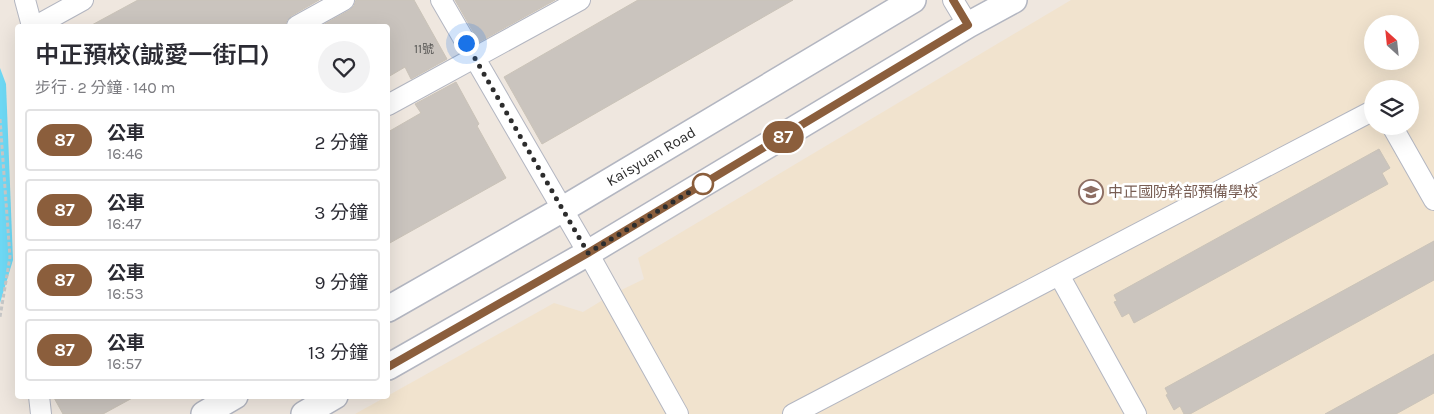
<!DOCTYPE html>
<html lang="zh-TW">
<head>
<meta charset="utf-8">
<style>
	:root { --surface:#fff; --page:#f2f2f3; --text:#2b2b33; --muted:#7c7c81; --line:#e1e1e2 }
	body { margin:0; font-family:Karla,"Noto Sans TC",sans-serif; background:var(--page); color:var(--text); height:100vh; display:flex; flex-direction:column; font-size:19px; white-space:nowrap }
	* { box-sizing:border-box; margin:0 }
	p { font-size:16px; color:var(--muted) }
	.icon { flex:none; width:28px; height:28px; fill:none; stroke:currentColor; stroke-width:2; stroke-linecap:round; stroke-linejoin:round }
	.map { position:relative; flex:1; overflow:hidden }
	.panel { position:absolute; left:15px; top:24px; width:375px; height:375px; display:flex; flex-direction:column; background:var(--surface); border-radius:5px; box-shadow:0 5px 20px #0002 }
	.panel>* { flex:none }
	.badge { padding:0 10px; border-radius:16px; font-size:18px; line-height:32px }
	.needle { width:32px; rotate:333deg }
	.fabs { position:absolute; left:1364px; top:15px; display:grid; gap:10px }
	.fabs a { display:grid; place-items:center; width:55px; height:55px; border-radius:50%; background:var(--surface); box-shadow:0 5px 20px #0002; font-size:25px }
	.you { position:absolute; width:25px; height:25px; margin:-12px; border:4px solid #fff; border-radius:50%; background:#1a73e8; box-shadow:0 0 0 8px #1a73e833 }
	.map>.badge { position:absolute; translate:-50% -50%; box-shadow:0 0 0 2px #fff }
	.round { display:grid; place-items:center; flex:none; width:52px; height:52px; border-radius:26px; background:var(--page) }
	.overview { display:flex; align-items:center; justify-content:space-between; height:85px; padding:0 20px }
	h1 { font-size:24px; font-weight:600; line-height:38px }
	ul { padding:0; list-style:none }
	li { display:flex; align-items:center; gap:15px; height:62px; margin:0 10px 8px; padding:0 10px; border:2px solid var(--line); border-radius:5px }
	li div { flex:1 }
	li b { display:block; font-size:19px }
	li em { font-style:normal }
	li .badge { min-width:55px; font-weight:700; text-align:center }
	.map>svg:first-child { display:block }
	.education { fill:#f1e3ce; fill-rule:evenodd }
	.water { fill:#6ed9f5 }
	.building { fill:#cac4be; stroke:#cac3b8 }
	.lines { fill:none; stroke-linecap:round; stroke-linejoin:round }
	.minor-casing { stroke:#b3b6c1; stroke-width:22 }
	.tertiary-casing { stroke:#b3b6c1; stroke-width:28 }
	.path { stroke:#c8c8c8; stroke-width:3; stroke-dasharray:4 2.5; stroke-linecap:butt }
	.minor { stroke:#fff; stroke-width:20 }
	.tertiary { stroke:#fff; stroke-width:25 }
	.line-casing { stroke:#fff; stroke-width:11 }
	.line { stroke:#8b5e3c; stroke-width:8 }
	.walk { stroke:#2d2d2d; stroke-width:5; stroke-dasharray:0 9 }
	.stop-dot { fill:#fff; stroke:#8b5e3c; stroke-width:2.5 }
	.labels { text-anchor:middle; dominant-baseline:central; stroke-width:5; stroke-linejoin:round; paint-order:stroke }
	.number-label { font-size:12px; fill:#545351 }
	.street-label { font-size:15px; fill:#2d2d2d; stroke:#fff }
	.education-label { font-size:15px; fill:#785e54; stroke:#fff; text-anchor:start }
</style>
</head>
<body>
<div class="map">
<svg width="1434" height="414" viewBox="0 0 1434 414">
	<rect width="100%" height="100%" fill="#efe7df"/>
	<path class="education" d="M 1071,0 L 1434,0 L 1434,414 L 355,414 L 554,303 L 583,312 L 611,295 L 644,279 L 638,258 ZM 1372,24 L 1410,24 L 1410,61 L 1372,61 ZM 1372,89 L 1410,89 L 1410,126 L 1372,126 Z"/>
	<path class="water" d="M 0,68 L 6,84 L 13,260 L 0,303 Z"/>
	<path class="building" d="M 138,0 L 319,0 L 291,16 L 287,20 L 285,26 L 90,26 Z
		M 356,0 L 414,0 L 447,59 L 411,79 L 405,67 L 388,77 L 388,26 L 321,26 L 350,10 L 354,6 Z
		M 455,0 L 555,0 L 479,42 Z
		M 638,0 L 793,0 L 542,144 L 504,77 Z
		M 456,82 L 479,124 L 477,126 L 506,178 L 388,244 L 388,132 L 421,113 L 415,104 Z
		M 1379,149 L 1390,168 L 1382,173 L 1388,184 L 1134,323 L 1129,313 L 1122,317 L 1114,302 L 1117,301 L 1114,295 Z
		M 1434,241 L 1434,280 L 1190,414 L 1184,414 L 1180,406 L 1174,410 L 1166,395 L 1168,394 L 1165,388 Z
		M 1434,354 L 1434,393 L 1396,414 L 1325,414 Z
		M 53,396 L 136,396 L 103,414 L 63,414 Z"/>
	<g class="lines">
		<defs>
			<path id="minor" d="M 25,0 L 32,26
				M 441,0 L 588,253 L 678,414
				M 953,0 L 968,25
				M 36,26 L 83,0
				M 297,26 L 344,0
				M 388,105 L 580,0
				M 1392,126 L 1434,200
				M 1059,275 L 1136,414
				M 39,396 L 41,414
				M 793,414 L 1372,111"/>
			<g id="tertiary">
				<path id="s1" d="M 388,309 L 563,209 L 913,0"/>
				<path d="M 388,367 L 588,253 L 968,25 L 1014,0"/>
				<path d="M 204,414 L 235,396"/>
				<path d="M 304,414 L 335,396"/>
			</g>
		</defs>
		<use href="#minor" class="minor-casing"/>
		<use href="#tertiary" class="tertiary-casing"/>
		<path class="path" d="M 0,119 L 10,257 L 0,317"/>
		<use href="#minor" class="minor"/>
		<use href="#tertiary" class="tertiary"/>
	</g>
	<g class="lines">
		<defs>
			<path id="line" d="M 388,367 L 588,253 L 968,25 L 953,0"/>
		</defs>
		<use href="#line" class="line-casing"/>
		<use href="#line" class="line"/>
		<path class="walk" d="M 466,43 L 588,253 L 703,184"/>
	</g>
	<defs>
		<symbol id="school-ring" viewBox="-11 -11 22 22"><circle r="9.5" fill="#fff" stroke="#8d6e63" stroke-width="1.5"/><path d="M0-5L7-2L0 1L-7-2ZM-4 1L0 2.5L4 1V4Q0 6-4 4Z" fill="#8d6e63"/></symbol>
	</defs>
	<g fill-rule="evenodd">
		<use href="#school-ring" x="1077" y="178" width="28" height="28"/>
	</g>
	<circle class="stop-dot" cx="703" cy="184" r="10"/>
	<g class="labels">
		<g class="number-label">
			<text x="424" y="49">11號</text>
		</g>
		<g class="street-label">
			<text stroke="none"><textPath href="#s1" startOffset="304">Kaisyuan Road</textPath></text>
		</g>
		<g class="education-label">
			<text x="1108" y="192">中正國防幹部預備學校</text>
		</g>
	</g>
</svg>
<div class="fabs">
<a><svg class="needle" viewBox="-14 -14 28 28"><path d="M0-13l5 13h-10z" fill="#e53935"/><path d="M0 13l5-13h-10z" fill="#7c7c81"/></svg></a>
<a><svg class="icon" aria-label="layers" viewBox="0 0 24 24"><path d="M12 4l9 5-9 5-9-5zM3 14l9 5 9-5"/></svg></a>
</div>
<div class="you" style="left:466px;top:43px"></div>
<b class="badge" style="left:783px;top:137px;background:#8b5e3c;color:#fff">87</b>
<section class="panel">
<div class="overview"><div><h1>中正預校(誠愛一街口)</h1><p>步行 · 2 分鐘 · 140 m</p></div><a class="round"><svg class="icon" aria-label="heart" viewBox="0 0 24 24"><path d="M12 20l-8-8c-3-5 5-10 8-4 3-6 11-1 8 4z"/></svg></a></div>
<ul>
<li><span class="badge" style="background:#8b5e3c;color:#fff">87</span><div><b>公車</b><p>16:46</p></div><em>2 分鐘</em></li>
<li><span class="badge" style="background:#8b5e3c;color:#fff">87</span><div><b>公車</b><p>16:47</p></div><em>3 分鐘</em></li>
<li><span class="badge" style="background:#8b5e3c;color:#fff">87</span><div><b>公車</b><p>16:53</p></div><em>9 分鐘</em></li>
<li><span class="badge" style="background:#8b5e3c;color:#fff">87</span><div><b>公車</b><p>16:57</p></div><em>13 分鐘</em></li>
</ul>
</section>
</div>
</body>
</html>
